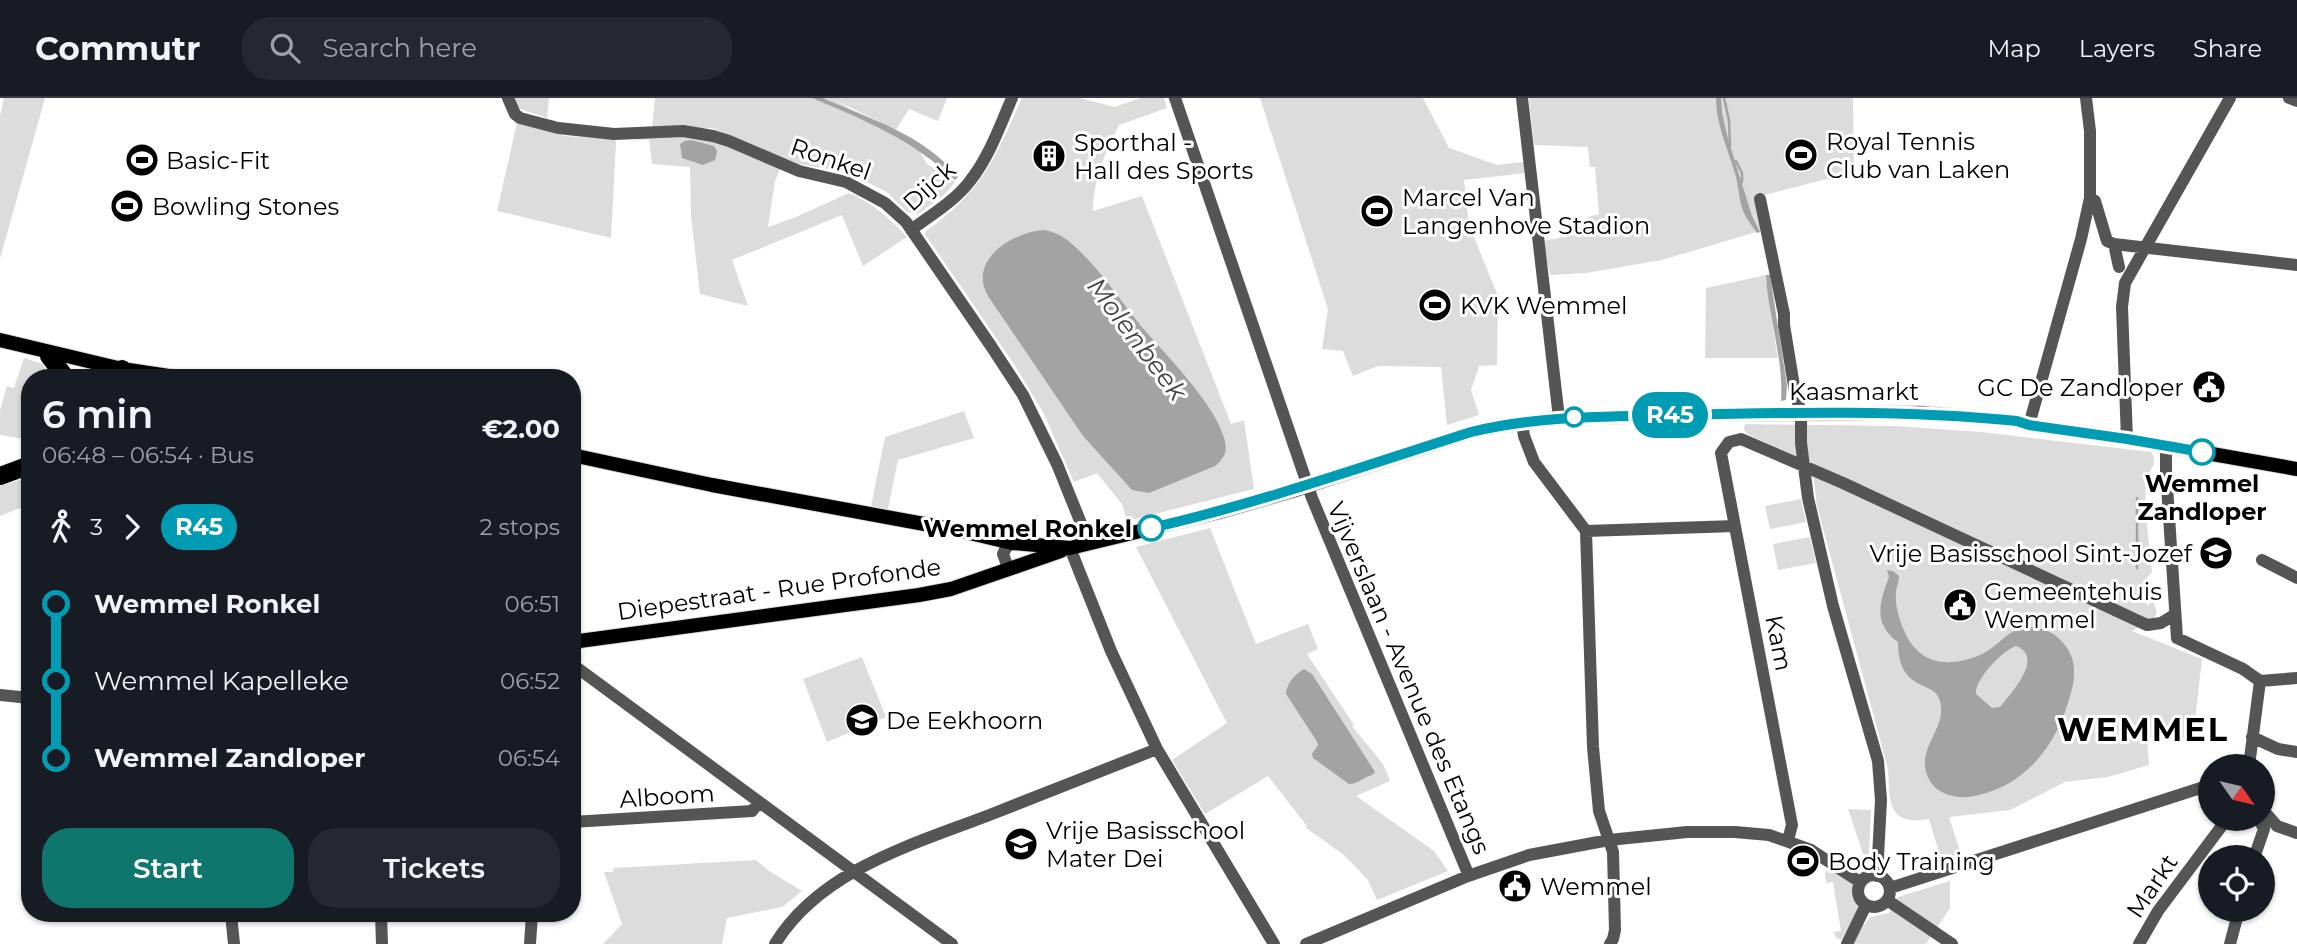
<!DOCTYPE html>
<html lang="en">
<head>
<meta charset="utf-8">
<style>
	:root { --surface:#171b24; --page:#242831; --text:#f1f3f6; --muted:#9ea1a6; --line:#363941; --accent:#0f766e }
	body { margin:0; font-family:Montserrat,sans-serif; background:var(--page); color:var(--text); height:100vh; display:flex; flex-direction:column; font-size:26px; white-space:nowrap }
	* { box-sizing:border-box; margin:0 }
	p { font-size:23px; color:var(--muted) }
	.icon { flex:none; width:38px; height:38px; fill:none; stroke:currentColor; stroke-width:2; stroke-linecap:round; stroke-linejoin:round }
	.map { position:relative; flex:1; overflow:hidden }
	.panel { position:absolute; left:21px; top:271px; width:560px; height:553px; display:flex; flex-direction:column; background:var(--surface); border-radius:28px; box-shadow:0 2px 5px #0004 }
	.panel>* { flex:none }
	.badge { padding:0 14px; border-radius:23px; font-size:24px; line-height:46px }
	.needle { width:46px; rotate:124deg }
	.tools { position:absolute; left:2198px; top:656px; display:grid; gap:14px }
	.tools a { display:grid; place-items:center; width:77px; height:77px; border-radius:50%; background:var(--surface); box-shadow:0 2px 5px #0004; font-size:35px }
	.map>.badge { position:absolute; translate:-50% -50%; box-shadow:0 0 0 4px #fff }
	.legs { display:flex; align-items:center; gap:10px; height:77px; padding:0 21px; font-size:23px }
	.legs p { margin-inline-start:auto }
	.headline { display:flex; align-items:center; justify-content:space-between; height:119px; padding:0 21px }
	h1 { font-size:38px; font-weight:600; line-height:52px }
	.action { display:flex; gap:14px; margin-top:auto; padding:14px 21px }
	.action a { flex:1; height:80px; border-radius:28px; background:var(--accent); color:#fff; font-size:28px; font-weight:600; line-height:80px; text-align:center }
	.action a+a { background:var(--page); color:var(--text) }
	ul { padding:0 21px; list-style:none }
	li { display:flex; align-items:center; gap:24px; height:77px; font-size:26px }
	li i { display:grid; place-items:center; width:10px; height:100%; margin:0 9px; background:currentColor }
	li i::after { content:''; width:18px; height:18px; margin:-9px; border:5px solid; border-radius:50%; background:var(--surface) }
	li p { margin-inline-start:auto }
	li:first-child i { background:linear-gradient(#0000 50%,currentColor 0) }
	li:last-child i { background:linear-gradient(currentColor 50%,#0000 0) }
	header { display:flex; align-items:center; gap:42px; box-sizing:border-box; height:98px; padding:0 35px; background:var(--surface); border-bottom:2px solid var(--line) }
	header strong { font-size:33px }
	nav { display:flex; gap:38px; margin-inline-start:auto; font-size:24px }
	.search { width:490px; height:63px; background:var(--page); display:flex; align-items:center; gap:18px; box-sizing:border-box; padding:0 24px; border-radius:28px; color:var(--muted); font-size:26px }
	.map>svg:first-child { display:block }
	.green { fill:#dcdcdc }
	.water { fill:#a3a3a3; fill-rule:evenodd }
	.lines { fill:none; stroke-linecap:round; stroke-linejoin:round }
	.stream { stroke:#a3a3a3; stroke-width:2.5 }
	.major-casing { stroke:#dbdbdb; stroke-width:16 }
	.highway-casing { stroke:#dbdbdb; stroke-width:19 }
	.minor { stroke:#555; stroke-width:12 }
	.major { stroke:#000; stroke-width:14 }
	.highway { stroke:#000; stroke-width:18 }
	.line-1-casing { stroke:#fff; stroke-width:16 }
	.line-1 { stroke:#009cb4; stroke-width:10 }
	.stop-1-dot { fill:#fff; stroke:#009cb4; stroke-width:3.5 }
	.labels { text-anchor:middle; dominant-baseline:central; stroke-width:6; stroke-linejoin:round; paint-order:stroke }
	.poi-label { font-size:24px; fill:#000; stroke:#fff; text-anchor:start }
	.street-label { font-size:24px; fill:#000; stroke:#fff }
	.stop-label { font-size:24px; font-weight:bold; fill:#000; stroke:#fff }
	.water-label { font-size:26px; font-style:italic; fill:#444; stroke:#fff }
	.district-label { font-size:32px; font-weight:bold; letter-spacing:2px; fill:#000; stroke:#fff }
</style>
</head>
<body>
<header>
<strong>Commutr</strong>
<div class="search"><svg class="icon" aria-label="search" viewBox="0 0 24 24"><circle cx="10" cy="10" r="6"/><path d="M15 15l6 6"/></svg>Search here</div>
<nav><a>Map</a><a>Layers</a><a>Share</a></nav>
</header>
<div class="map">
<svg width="2297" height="846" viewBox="0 0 2297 846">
	<rect width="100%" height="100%" fill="#fff"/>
	<path class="green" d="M 4,0 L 45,0 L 0,161 L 0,18 Z
		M 515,0 L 549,0 L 547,20 L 517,10 Z
		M 655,0 L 812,0 L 816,2 L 818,0 L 947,0 L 938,23 L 909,11 L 896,32 L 837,3 L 920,54 L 927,66 L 955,84 L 945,96 L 918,116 L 907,114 L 887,94 L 852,77 L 840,73 L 798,66 L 712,30 L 652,30 Z
		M 1022,0 L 1080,0 L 1114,9 L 1141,0 L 1164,0 L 1167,10 L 1119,27 C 1105,56 1093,81 1093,113 L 1142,98 L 1231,326 L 1244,322 L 1254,391 L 1127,423 L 1122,406 L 1097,375 L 1074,384 L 1044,316 L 1014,266 L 925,136 L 926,133 C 982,93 995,61 1022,0 Z
		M 1260,0 L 1423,0 L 1449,50 L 1497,67 L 1524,64 L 1526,75 L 1464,82 L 1469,127 L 1498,198 L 1497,267 L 1479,268 L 1471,292 L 1479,317 L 1447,327 L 1441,269 L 1378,268 L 1353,278 L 1343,253 L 1322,251 L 1328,211 Z
		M 1529,0 L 1853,0 L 1854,74 L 1757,99 L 1763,132 L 1662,162 L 1586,175 L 1550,177 L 1543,143 L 1579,136 L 1578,131 L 1589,128 L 1588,119 L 1599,116 L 1595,69 L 1590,69 L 1588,49 L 1534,47 Z
		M 517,25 L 565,38 L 614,41 L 616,44 L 611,140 L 497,113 Z
		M 660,37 L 712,42 L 780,71 L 775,83 L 768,129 L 796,119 L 849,95 C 873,105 889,120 907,139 L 863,168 L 842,117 L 732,162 L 748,208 L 700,196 L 691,118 L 690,69 L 652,66 L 649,41 L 627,44 Z
		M 1766,177 L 1771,220 L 1778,260 L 1705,260 L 1706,190 Z
		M 24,260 L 43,266 L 49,280 L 30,280 L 30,339 L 24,341 L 0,337 L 0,312 L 7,288 L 14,290 Z
		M 964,313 L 974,340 L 898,362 L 888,411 L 871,408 L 885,339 Z
		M 1745,326 L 1896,328 L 1981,334 L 2151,354 C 2160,368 2147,371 2146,384 C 2144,413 2149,445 2152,474 L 2146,481 L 2147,508 L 2153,503 L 2157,514 L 2154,520 L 2132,533 L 2202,561 L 2193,640 L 2147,639 L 2149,667 L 2108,679 L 2065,684 L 2010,712 L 1949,719 L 1961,756 L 1941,761 L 1929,721 C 1887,728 1890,704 1888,671 L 1817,408 L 1812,366 L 1747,336 L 1744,332 Z
		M 30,379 L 30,406 L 0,418 L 0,388 Z
		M 1801,401 L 1806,424 L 1770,431 L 1765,408 Z
		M 1210,430 L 1256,546 L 1308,526 L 1318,551 L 1307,556 L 1354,627 L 1352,628 L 1383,666 L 1390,683 L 1356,698 L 1434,753 L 1448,773 L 1377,802 L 1368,782 L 1344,757 L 1305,729 L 1307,728 L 1268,678 L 1205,716 L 1172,662 L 1227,625 L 1136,449 Z
		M 1810,439 L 1816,465 L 1778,472 L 1773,446 Z
		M 862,559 L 886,619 L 827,644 L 803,581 Z
		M 1848,711 L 1871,712 L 1869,758 L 1863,756 Z
		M 756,762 L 769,773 L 802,793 L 782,809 L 727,820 L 722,846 L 603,846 L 622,826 L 604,774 L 613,774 L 614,770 Z
		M 1829,770 L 1852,785 L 1854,800 L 1859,811 L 1841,842 L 1836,840 L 1834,834 L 1841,833 L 1833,784 L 1826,785 L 1825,775 Z
		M 1950,783 L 1950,810 L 1926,846 L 1851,846 L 1861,828 L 1864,827 L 1870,819 L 1889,815 L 1898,799 Z"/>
	<path class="water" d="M 812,0 L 823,0 C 870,21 925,37 958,79 L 955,82 C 914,43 863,21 812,0 Z
		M 1716,0 L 1721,0 L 1722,15 L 1728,41 L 1752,118 L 1760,134 L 1757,135 C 1753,129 1748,123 1745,117 C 1739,105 1739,92 1736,79 C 1729,53 1716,28 1716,0 Z
		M 691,42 L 714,48 L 717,53 L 715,62 L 703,67 L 682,60 L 680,46 L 685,43 Z
		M 1044,132 C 1055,134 1063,138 1072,146 C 1099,169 1119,201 1141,228 C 1165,256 1215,306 1224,340 C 1228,352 1225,360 1215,368 L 1149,395 L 1132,392 L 1083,338 L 988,198 C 967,162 1013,134 1044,132 Z
		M 1766,177 L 1770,177 L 1787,287 L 1786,302 L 1781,303 C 1784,260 1768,220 1766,177 Z
		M 1887,472 L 1893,473 L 1899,478 C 1899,483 1897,488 1896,493 C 1895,506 1898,518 1903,530 C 1917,566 1946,571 1980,557 C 1995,551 2004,536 2019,531 C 2045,522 2074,546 2074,572 C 2075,586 2069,601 2065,614 C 2049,658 2016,693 1968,699 C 1955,700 1937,696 1930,683 C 1912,652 1948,632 1940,603 C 1935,581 1898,596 1898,544 C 1872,525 1880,503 1889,479 ZM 2016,548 C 2045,559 2011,595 2000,609 L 1992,610 L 1976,596 C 1974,582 2003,552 2016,548 Z
		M 1304,571 L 1312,576 L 1375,674 L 1372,677 C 1363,679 1358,686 1349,686 L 1313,660 L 1312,656 L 1318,647 L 1316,642 L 1286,596 C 1287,585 1294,577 1304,571 Z"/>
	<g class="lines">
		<path class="stream" d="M 1724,0 L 1729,22 L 1730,48
			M 1736,63 L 1742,75 L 1742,84
			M 2137,400 L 2137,470"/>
		<defs>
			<path id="major" d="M 0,242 L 122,271 L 182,280
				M 572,357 L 712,387 L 957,432 L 1012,445 L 1070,450 L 1219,414 L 1295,392 L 1471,334 L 1493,329 L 1559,320 L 1719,316 L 1918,315 L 2017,323 L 2029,327 L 2127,341 L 2297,371
				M 572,544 L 919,497 L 951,491 L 1061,453"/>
			<path id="highway" d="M 49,258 L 66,280
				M 122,271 L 128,280
				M 0,378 L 30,367"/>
		</defs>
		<use href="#major" class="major-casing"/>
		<use href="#highway" class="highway-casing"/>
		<path class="minor" d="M 508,0 L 515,16 L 520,20 L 558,30 L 614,36 L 683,33 L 713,38 L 729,43 L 799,73 L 846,84 L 885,105 L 906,124 L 991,248 L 1023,297 L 1057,366 L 1089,445
			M 1175,0 L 1312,400 L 1469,778
			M 1522,0 L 1559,320
			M 2289,0 L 2297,3
			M 2090,100 L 2095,103 L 2107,143 L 2114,146 L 2297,167
			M 1760,101 L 1784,216 L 1784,227 L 1795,294 L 1801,315 L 1801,345 L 1808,400 L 1833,508 L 1878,663 L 1881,702 L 1877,778
			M 911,132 C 931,117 955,103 970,83 C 989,59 1000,28 1012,0
			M 2114,146 L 2119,169
			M 1522,325 L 1524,338 L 1534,364 L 1586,433 L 1593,649 L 1599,713 L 1613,754 L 1615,832 L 1613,841 L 1610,846
			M 2029,327 L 2081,141 L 2090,100 L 2090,33 L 2086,0
			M 2127,341 L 2122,209 L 2125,185 L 2230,0
			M 2166,348 L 2166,373 L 2177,540 L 2243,571 L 2260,583
			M 1586,433 L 1735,428
			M 1012,445 L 1006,450 L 1003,456 L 1007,467 L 1013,470
			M 1070,450 L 1111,553 L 1157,651 L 1274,846
			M 2262,462 L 2297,480
			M 572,566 L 952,846
			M 0,597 L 30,600
			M 2252,639 L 2278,651 L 2297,654
			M 2249,668 L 2260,583 L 2297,580
			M 2263,712 L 2277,728 L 2297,735
			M 572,724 L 752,713 L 759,704
			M 1788,742 L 1792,727 L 1721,355 L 1729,344 L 1741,341 L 1843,385 L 2147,527 L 2161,525 L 2174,517
			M 2254,760 L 2264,731 L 2259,721
			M1858 793a16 16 0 1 1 32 0a16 16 0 1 1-32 0Z
			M 1890,790 L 2210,687
			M 1887,802 L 1952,846
			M 231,816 L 234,846
			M 381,816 L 382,846
			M 530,846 L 532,816
			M 775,846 C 821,771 915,746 992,716 C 1047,694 1102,673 1157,651
			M 1306,846 L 1468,778 L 1529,757 L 1609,742 L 1687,734 L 1735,734 L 1769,737 L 1811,752 L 1860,784
			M 1847,846 L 1866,807
			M 2139,846 L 2158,813 L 2227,721
			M 2230,846 L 2239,812"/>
		<use href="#major" class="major"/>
		<use href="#highway" class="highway"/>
	</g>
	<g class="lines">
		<defs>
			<path id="line-1" d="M 1151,430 C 1260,405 1364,368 1471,334 C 1540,317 1611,319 1682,317 C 1794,314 1906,312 2017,323 L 2029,327 L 2127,341 L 2202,354"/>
		</defs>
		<use href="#line-1" class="line-1-casing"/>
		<use href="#line-1" class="line-1"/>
	</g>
	<defs>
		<symbol id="stadium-disc" viewBox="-11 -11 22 22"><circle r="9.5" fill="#000" stroke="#fff"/><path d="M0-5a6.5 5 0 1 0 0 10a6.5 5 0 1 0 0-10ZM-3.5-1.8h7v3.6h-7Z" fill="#fff"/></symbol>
		<symbol id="building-disc" viewBox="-11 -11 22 22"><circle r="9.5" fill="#000" stroke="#fff"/><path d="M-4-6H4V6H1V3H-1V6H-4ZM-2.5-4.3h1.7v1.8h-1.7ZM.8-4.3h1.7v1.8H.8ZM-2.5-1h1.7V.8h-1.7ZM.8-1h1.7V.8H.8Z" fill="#fff"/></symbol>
		<symbol id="civic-disc" viewBox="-11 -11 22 22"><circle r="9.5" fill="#000" stroke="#fff"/><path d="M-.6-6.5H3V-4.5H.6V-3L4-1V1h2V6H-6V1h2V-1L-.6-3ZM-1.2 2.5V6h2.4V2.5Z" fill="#fff"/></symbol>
		<symbol id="school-disc" viewBox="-11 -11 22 22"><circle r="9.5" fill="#000" stroke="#fff"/><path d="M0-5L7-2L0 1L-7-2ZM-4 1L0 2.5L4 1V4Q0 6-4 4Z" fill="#fff"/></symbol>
	</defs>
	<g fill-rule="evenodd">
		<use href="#stadium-disc" x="1782" y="38" width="38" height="38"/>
		<use href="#building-disc" x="1030" y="39" width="38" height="38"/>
		<use href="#stadium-disc" x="123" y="43" width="38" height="38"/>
		<use href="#stadium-disc" x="108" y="89" width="38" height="38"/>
		<use href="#stadium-disc" x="1358" y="94" width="38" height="38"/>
		<use href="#stadium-disc" x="1416" y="188" width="38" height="38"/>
		<use href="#civic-disc" x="2190" y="270" width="38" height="38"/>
		<use href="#school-disc" x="2197" y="436" width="38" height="38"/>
		<use href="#civic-disc" x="1941" y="488" width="38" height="38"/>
		<use href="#school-disc" x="843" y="603" width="38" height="38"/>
		<use href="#school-disc" x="1002" y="727" width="38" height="38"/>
		<use href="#stadium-disc" x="1784" y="744" width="38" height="38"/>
		<use href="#civic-disc" x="1496" y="769" width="38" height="38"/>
	</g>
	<g class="stop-1-dot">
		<circle cx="1574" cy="319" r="9"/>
		<circle cx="2202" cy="354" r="12"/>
		<circle cx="1151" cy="430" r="12"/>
	</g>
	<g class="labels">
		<g class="poi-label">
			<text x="1826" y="43">Royal Tennis<tspan x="1826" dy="28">Club van Laken</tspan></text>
			<text x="1074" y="44">Sporthal -<tspan x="1074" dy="28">Hall des Sports</tspan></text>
			<text x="166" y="62">Basic-Fit</text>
			<text x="1402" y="99">Marcel Van<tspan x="1402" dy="28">Langenhove Stadion</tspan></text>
			<text x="152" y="108">Bowling Stones</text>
			<text x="1460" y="207">KVK Wemmel</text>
			<text x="2184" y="289" text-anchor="end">GC De Zandloper</text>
			<text x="2192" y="455" text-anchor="end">Vrije Basisschool Sint-Jozef</text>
			<text x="1984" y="493">Gemeentehuis<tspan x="1984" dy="28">Wemmel</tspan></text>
			<text x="886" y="622">De Eekhoorn</text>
			<text x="1046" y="732">Vrije Basisschool<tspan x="1046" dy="28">Mater Dei</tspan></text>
			<text x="1828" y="763">Body Training</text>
			<text x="1540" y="788">Wemmel</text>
		</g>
		<g class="street-label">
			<text transform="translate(831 61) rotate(19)">Ronkel</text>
			<text transform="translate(929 88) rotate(-42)">Dijck</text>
			<text x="1854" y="293">Kaasmarkt</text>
			<text transform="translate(779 491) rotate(-8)">Diepestraat - Rue Profonde</text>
			<text transform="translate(1779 545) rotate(79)">Kam</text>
			<text transform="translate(1409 580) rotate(67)">Vijverslaan - Avenue des Etangs</text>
			<text transform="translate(667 698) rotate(-4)">Alboom</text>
			<text transform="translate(2152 788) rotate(-56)">Markt</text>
		</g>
		<g class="stop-label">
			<text x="2202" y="385">Wemmel<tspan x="2202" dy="28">Zandloper</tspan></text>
			<text x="1132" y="430" text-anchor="end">Wemmel Ronkel</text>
		</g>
		<g class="water-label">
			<text transform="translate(1137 241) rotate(53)">Molenbeek</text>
		</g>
		<g class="district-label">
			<text x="2143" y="631">WEMMEL</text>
		</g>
	</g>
</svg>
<div class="tools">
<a><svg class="needle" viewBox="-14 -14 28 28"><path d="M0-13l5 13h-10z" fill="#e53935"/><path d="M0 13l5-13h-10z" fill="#9ea1a6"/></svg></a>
<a><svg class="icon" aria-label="locate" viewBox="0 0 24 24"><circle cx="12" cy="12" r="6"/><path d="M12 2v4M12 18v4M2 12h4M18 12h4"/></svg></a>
</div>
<b class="badge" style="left:1670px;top:317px;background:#009cb4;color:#fff">R45</b>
<section class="panel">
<div class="headline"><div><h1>6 min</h1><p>06:48 – 06:54 · Bus</p></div><b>€2.00</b></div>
<div class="legs"><svg class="icon" aria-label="walk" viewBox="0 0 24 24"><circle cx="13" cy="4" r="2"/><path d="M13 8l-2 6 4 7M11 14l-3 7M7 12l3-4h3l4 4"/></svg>3<svg class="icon" aria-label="forward" viewBox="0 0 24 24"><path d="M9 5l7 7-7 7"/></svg><b class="badge" style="background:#009cb4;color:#fff">R45</b><p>2 stops</p></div>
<ul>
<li><i style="color:#009cb4"></i><b>Wemmel Ronkel</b><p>06:51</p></li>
<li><i style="color:#009cb4"></i><span>Wemmel Kapelleke</span><p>06:52</p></li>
<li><i style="color:#009cb4"></i><b>Wemmel Zandloper</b><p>06:54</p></li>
</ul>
<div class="action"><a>Start</a><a>Tickets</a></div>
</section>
</div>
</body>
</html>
